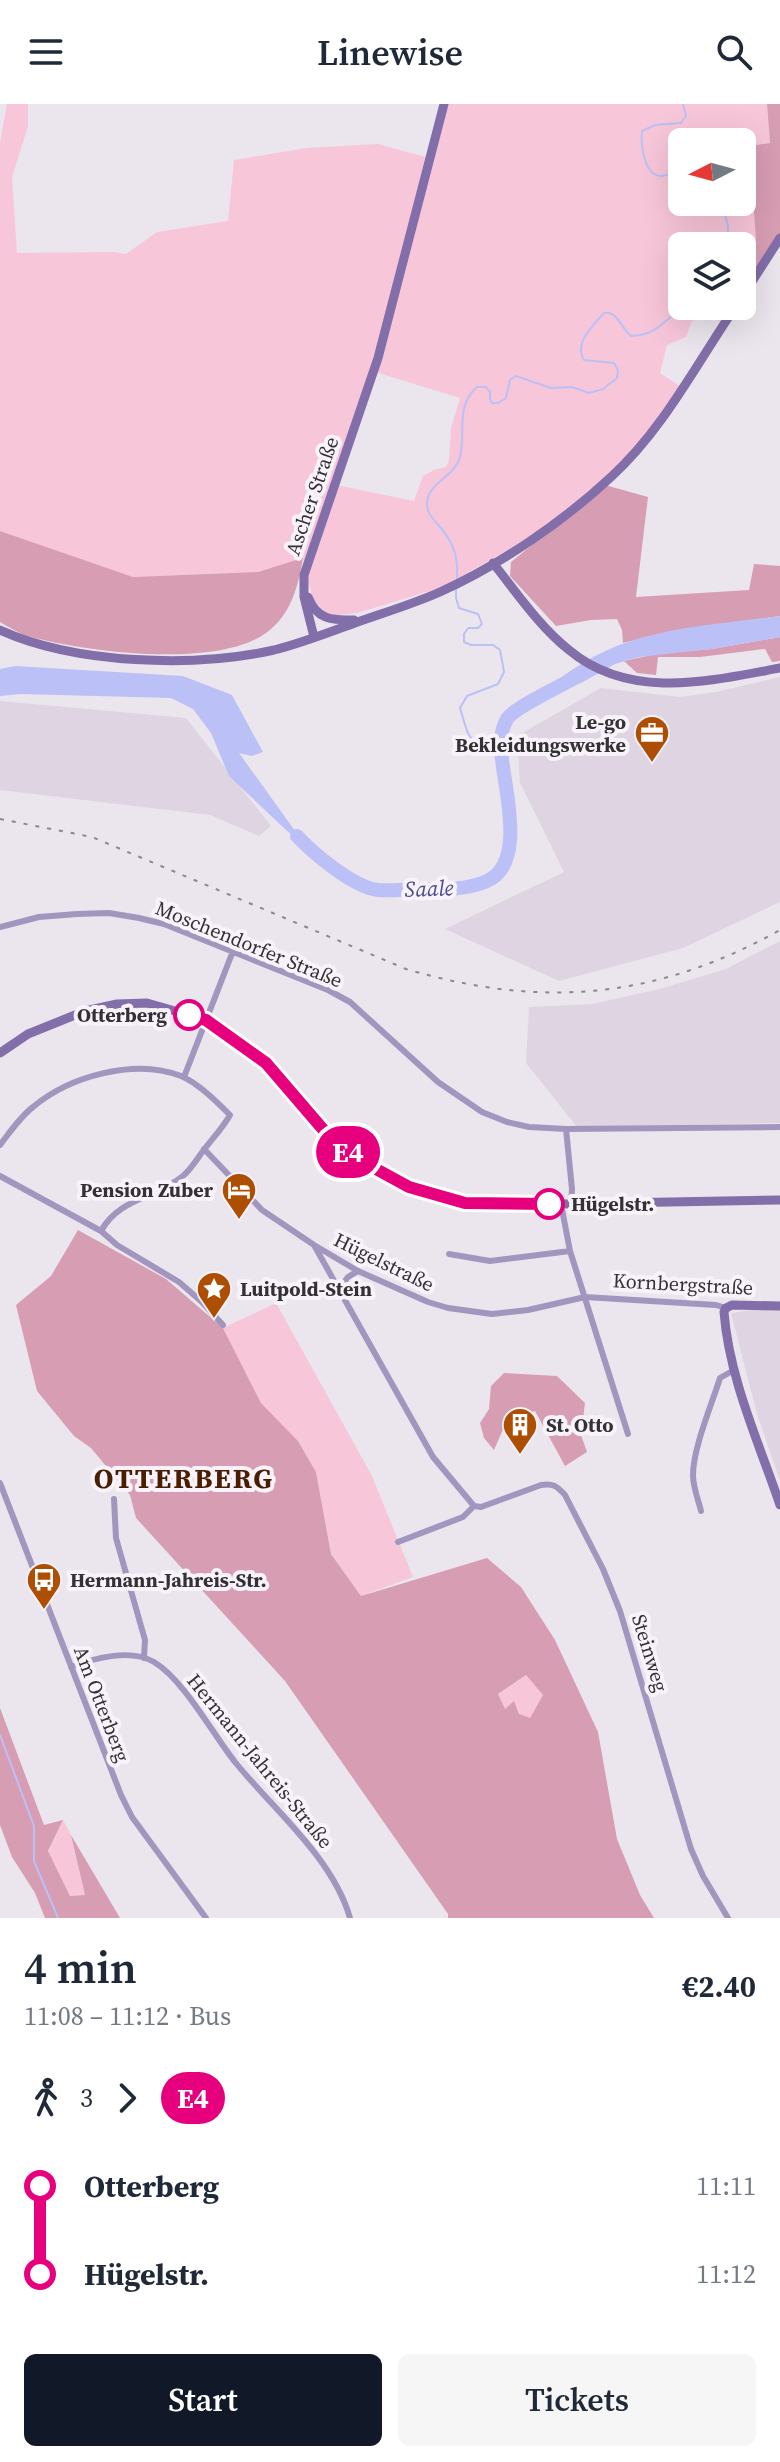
<!DOCTYPE html>
<html lang="en">
<head>
<meta charset="utf-8">
<style>
	:root { --surface:#fff; --page:#f6f6f7; --text:#1f2937; --muted:#747a83; --accent:#111827 }
	body { margin:0; font-family:"Source Serif 4",serif; background:var(--page); color:var(--text); height:100vh; display:flex; flex-direction:column; font-size:30px; white-space:nowrap }
	* { box-sizing:border-box; margin:0 }
	p { font-size:26px; color:var(--muted) }
	.icon { flex:none; width:44px; height:44px; fill:none; stroke:currentColor; stroke-width:2; stroke-linecap:round; stroke-linejoin:round }
	.map { position:relative; height:1814px; overflow:hidden }
	.panel { display:flex; flex-direction:column; background:var(--surface); flex:1 }
	.panel>* { flex:none }
	.badge { padding:0 16px; border-radius:26px; font-size:28px; line-height:52px }
	.needle { width:52px; rotate:264deg }
	.tools { position:absolute; left:668px; top:24px; display:grid; gap:16px }
	.tools a { display:grid; place-items:center; width:88px; height:88px; border-radius:12px; background:var(--surface); box-shadow:0 8px 32px #0002; font-size:40px }
	.map>.badge { position:absolute; translate:-50% -50%; box-shadow:0 0 0 4px #fff }
	.legs { display:flex; align-items:center; gap:12px; height:88px; padding:0 24px; font-size:26px }
	.legs p { margin-inline-start:auto }
	.headline { display:flex; align-items:center; justify-content:space-between; height:136px; padding:0 24px }
	h1 { font-size:44px; font-weight:600; line-height:60px }
	.cta { display:flex; gap:16px; margin-top:auto; padding:16px 24px }
	.cta a { flex:1; height:92px; border-radius:12px; background:var(--accent); color:#fff; font-size:32px; font-weight:600; line-height:92px; text-align:center }
	.cta a+a { background:var(--page); color:var(--text) }
	ul { padding:0 24px; list-style:none }
	li { display:flex; align-items:center; gap:28px; height:88px; font-size:30px }
	li i { display:grid; place-items:center; width:12px; height:100%; margin:0 10px; background:currentColor }
	li i::after { content:''; width:20px; height:20px; margin:-10px; border:6px solid; border-radius:50%; background:var(--surface) }
	li p { margin-inline-start:auto }
	li:first-child i { background:linear-gradient(#0000 50%,currentColor 0) }
	li:last-child i { background:linear-gradient(currentColor 50%,#0000 0) }
	header { display:flex; justify-content:space-between; align-items:center; height:104px; padding:0 24px; background:var(--surface); font-size:36px; font-weight:600 }
	.map>svg:first-child { display:block }
	.built { fill:#dfd5e2 }
	.green { fill:#f8c6d9; fill-rule:evenodd }
	.forest { fill:#d79db3; fill-rule:evenodd }
	.water { fill:#bbc0f6 }
	.lines { fill:none; stroke-linecap:round; stroke-linejoin:round }
	.stream { stroke:#bbc0f6; stroke-width:2 }
	.river { stroke:#bbc0f6; stroke-width:14 }
	.street { stroke:#a296bf; stroke-width:6 }
	.secondary { stroke:#826ea9; stroke-width:9 }
	.rail { stroke:#8b878c; stroke-width:2; stroke-dasharray:4 8; stroke-linecap:butt }
	.line-1-casing { stroke:#fff; stroke-width:18 }
	.line-1 { stroke:#e6007e; stroke-width:12 }
	.stop-1-dot { fill:#fff; stroke:#e6007e; stroke-width:4 }
	.labels { text-anchor:middle; dominant-baseline:central; stroke-width:8; stroke-linejoin:round; paint-order:stroke }
	.street-label { font-size:20px; fill:#333134; stroke:#f8f2fa }
	.poi-label { font-size:20px; font-weight:bold; fill:#333134; stroke:#f8f2fa; text-anchor:start }
	.stop-label { font-size:20px; font-weight:bold; fill:#333134; stroke:#f8f2fa; text-anchor:end }
	.water-label { font-size:22px; font-style:italic; fill:#4a4b8c; stroke:#f8f2fa }
	.district-label { font-size:28px; font-weight:bold; letter-spacing:2px; fill:#4a1c00; stroke:#f8f2fa }
</style>
</head>
<body>
<header><svg class="icon" aria-label="menu" viewBox="0 0 24 24"><path d="M4 6h16M4 12h16M4 18h16"/></svg>Linewise<svg class="icon" aria-label="search" viewBox="0 0 24 24"><circle cx="10" cy="10" r="6"/><path d="M15 15l6 6"/></svg></header>
<div class="map">
<svg width="780" height="1814" viewBox="0 0 780 1814">
	<rect width="100%" height="100%" fill="#ebe5ed"/>
	<path class="built" d="M 780,573 L 780,798 L 683,844 L 559,877 L 445,825 L 564,768 L 520,679 L 517,632 L 601,584 L 680,593 L 716,588 Z
		M 0,597 L 186,614 L 271,722 L 259,732 L 210,711 L 0,686 Z
		M 780,837 L 780,1019 L 577,1023 L 526,959 L 529,903 L 592,900 L 660,885 L 726,865 Z
		M 780,1202 L 780,1377 L 757,1310 L 731,1209 Z"/>
	<path class="green" d="M 7,0 L 28,0 L 28,22 L 12,73 L 17,149 L 114,148 L 126,150 L 157,128 L 228,117 L 234,56 L 307,44 L 378,40 L 429,54 L 443,0 L 767,0 L 770,39 L 749,42 L 756,136 L 742,148 L 742,142 L 682,142 L 682,202 L 730,202 L 720,217 L 711,208 L 699,209 L 691,219 L 686,233 L 667,241 L 660,269 L 680,282 L 632,351 L 570,410 L 443,483 L 357,509 L 329,512 L 313,496 L 303,455 L 258,468 L 132,473 L 0,427 L 0,39 ZM 682,38 L 742,38 L 742,98 L 682,98 ZM 375,268 L 460,294 L 451,324 L 449,356 L 446,363 L 434,366 L 423,372 L 414,397 L 336,381 Z
		M 276,1199 L 372,1372 L 413,1473 L 361,1492 L 331,1450 L 316,1368 L 298,1337 L 261,1299 L 223,1224 Z
		M 526,1571 L 543,1591 L 530,1614 L 505,1606 L 498,1590 Z
		M 63,1716 L 71,1731 L 85,1791 L 70,1792 L 48,1748 Z"/>
	<path class="forest" d="M 767,0 L 780,0 L 780,131 L 755,165 L 742,154 L 742,148 L 756,136 L 749,42 L 770,39 Z
		M 605,381 L 648,393 L 636,493 L 749,486 L 754,460 L 780,462 L 780,512 L 663,529 L 623,539 L 622,526 L 617,515 L 591,516 L 556,522 L 510,472 L 511,458 Z
		M 0,427 L 133,473 L 258,468 L 303,454 C 298,483 291,511 266,529 C 215,565 86,548 27,532 C 18,529 9,523 0,518 Z
		M 780,533 L 780,557 L 772,558 L 765,545 L 700,553 L 658,553 L 656,571 L 637,569 L 624,557 L 656,550 L 712,545 Z
		M 78,1126 L 166,1175 L 223,1224 L 261,1299 L 298,1337 L 316,1368 L 331,1450 L 361,1492 L 487,1454 L 521,1483 L 555,1536 L 598,1628 L 617,1735 L 640,1791 L 654,1814 L 448,1814 L 448,1810 L 285,1577 L 136,1414 L 130,1391 L 91,1344 L 74,1332 L 37,1287 L 16,1201 L 51,1172 ZM 526,1571 L 543,1591 L 530,1614 L 519,1610 L 514,1597 L 505,1605 L 498,1590 Z
		M 504,1269 L 557,1272 L 585,1299 L 581,1331 L 587,1348 L 565,1362 L 535,1307 L 507,1316 L 494,1346 L 484,1334 L 480,1319 L 489,1305 L 491,1282 Z
		M 0,1604 L 44,1721 L 63,1716 L 48,1747 L 70,1792 L 85,1791 L 71,1731 L 120,1814 L 45,1814 L 35,1789 L 12,1753 L 0,1721 Z"/>
	<path class="water" d="M 780,512 L 780,533 L 712,545 L 639,553 L 615,560 L 581,579 L 549,582 C 572,565 598,548 625,539 C 674,522 729,519 780,512 Z
		M 15,562 L 183,572 L 232,591 L 263,648 L 252,652 L 239,649 L 308,745 L 285,725 L 229,672 L 211,629 L 193,605 L 171,594 L 21,590 L 0,592 L 0,565 Z"/>
	<g class="lines">
		<path class="stream" d="M 682,61 C 677,63 671,70 666,71 C 645,79 640,40 642,27 L 655,21 L 681,19 L 686,12 L 683,0
			M 701,98 L 725,111 L 728,122 L 728,142
			M 457,475 C 458,454 455,441 441,424 C 438,420 431,414 429,409 C 418,381 455,375 460,353 C 466,329 455,302 477,283 L 486,283 L 490,288 L 490,295 L 492,299 L 498,299 L 506,294 L 510,276 L 516,272 L 551,284 L 572,283 L 589,289 L 603,285 L 617,274 L 618,266 L 614,259 L 584,256 C 573,239 593,222 604,209 C 617,206 621,224 631,232 C 659,231 664,215 685,202
			M 456,486 L 456,494 L 459,504 L 478,510 L 482,520 L 478,524 L 468,524 L 464,530 L 464,538 L 471,541 L 493,541 L 500,546 L 504,568 L 498,580 L 467,592 L 460,604 C 469,633 467,642 501,646
			M 0,1631 L 34,1722 L 34,1757 L 58,1814"/>
		<path class="river" d="M 297,732 C 314,750 353,783 378,786 C 390,787 403,786 415,785 C 438,785 465,787 487,777 C 524,761 507,694 503,663 C 501,647 498,631 507,615 C 513,604 565,580 580,571"/>
		<path class="street" d="M 0,823 L 39,813 L 77,810 L 109,809 L 139,814 L 164,820 L 328,886 L 350,898 L 438,978 L 482,1008 L 507,1018 L 529,1023 L 566,1025 L 780,1023
			M 184,973 L 233,847
			M 566,1025 L 572,1085 L 571,1100
			M 0,1041 C 10,1028 20,1013 33,1003 C 70,972 135,954 181,972 C 198,979 217,998 230,1011 C 222,1025 212,1035 203,1047 C 197,1055 191,1065 183,1072 C 156,1094 119,1094 101,1127
			M 204,1045 L 262,1106 L 314,1141 L 358,1167 L 428,1198 L 448,1204 L 492,1210 L 528,1206 L 585,1193 L 716,1201 L 726,1204
			M 0,1072 L 101,1127 L 117,1141 L 179,1178 L 202,1198 L 223,1221
			M 561,1100 L 570,1147 L 628,1330
			M 314,1141 L 433,1353 L 474,1402 L 481,1403 L 541,1381 C 553,1379 557,1382 565,1391 L 603,1465 L 620,1507 L 691,1745 L 703,1772 L 728,1814
			M 449,1150 L 490,1157 L 570,1147
			M 338,1186 L 348,1173 L 358,1167
			M 0,1379 L 121,1691 L 132,1713 L 206,1814
			M 114,1395 L 116,1434 L 145,1536 L 144,1554
			M 701,1407 C 698,1395 693,1383 693,1371 C 693,1344 712,1300 720,1274 L 734,1266
			M 398,1438 L 463,1413 L 474,1402
			M 71,1563 C 95,1554 130,1544 154,1558 C 184,1576 212,1629 235,1658 C 273,1705 333,1754 350,1814"/>
		<path class="secondary" d="M 742,193 L 780,134
			M 493,459 C 517,489 539,522 569,546 C 630,597 710,577 780,564
			M 308,493 C 317,516 331,516 354,516
			M 0,526 C 75,560 194,564 274,546 C 302,539 329,528 355,519 C 383,509 413,500 440,488 C 500,461 564,417 611,373 C 663,326 697,259 736,202
			M 314,533 L 304,493 L 304,471 L 378,254 L 444,0
			M 0,949 L 28,930 L 85,907 L 117,900 L 147,899 L 189,911 L 206,916 L 266,959 L 327,1030 L 354,1053 L 409,1083 L 465,1099 L 507,1101 L 780,1096
			M 780,1202 L 732,1201 L 726,1204 L 724,1208 C 729,1274 759,1339 780,1401"/>
		<path class="rail" d="M 0,715 L 92,733 L 406,865 C 542,905 656,895 780,826"/>
	</g>
	<g class="lines">
		<defs>
			<path id="line-1" d="M 189,911 L 206,916 L 266,959 L 327,1030 L 354,1053 L 409,1083 L 465,1099 L 549,1100"/>
		</defs>
		<use href="#line-1" class="line-1-casing"/>
		<use href="#line-1" class="line-1"/>
	</g>
	<defs>
		<symbol id="office-pin" viewBox="-11 -11 22 30"><path d="M0 17L-7.5 6A9.5 9.5 0 1 1 7.5 6Z" fill="#ae4e02" stroke="#f8f2fa"/><path d="M-6-3h4V-5.5h4V-3h4V5H-6ZM-1-4.5V-3h2v-1.5ZM-6 0V1H6V0Z" fill="#fff"/></symbol>
		<symbol id="hotel-pin" viewBox="-11 -11 22 30"><path d="M0 17L-7.5 6A9.5 9.5 0 1 1 7.5 6Z" fill="#ae4e02" stroke="#f8f2fa"/><path d="M-6-4.5h1.5V1H6V5H4.5V3h-9V5H-6ZM-4 0a1.8 1.8 0 1 1 3.6 0ZM.5 0V-2.5h3Q6-2.5 6 0Z" fill="#fff"/></symbol>
		<symbol id="sight-pin" viewBox="-11 -11 22 30"><path d="M0 17L-7.5 6A9.5 9.5 0 1 1 7.5 6Z" fill="#ae4e02" stroke="#f8f2fa"/><path d="M0-6L1.8-2.2L6-1.7L2.9 1.2L3.7 5.4L0 3.3L-3.7 5.4L-2.9 1.2L-6-1.7L-1.8-2.2Z" fill="#fff"/></symbol>
		<symbol id="building-pin" viewBox="-11 -11 22 30"><path d="M0 17L-7.5 6A9.5 9.5 0 1 1 7.5 6Z" fill="#ae4e02" stroke="#f8f2fa"/><path d="M-4-6H4V6H1V3H-1V6H-4ZM-2.5-4.3h1.7v1.8h-1.7ZM.8-4.3h1.7v1.8H.8ZM-2.5-1h1.7V.8h-1.7ZM.8-1h1.7V.8H.8Z" fill="#fff"/></symbol>
		<symbol id="bus-pin" viewBox="-11 -11 22 30"><path d="M0 17L-7.5 6A9.5 9.5 0 1 1 7.5 6Z" fill="#ae4e02" stroke="#f8f2fa"/><path d="M-5-6H5V4H4V6H2V4H-2V6H-4V4H-5ZM-3.5-4V0h7V-4ZM-3.5 1.2v1.5H-2V1.2ZM2 1.2v1.5H3.5V1.2Z" fill="#fff"/></symbol>
	</defs>
	<g fill-rule="evenodd">
		<use href="#office-pin" x="632" y="609" width="40" height="54"/>
		<use href="#hotel-pin" x="219" y="1066" width="40" height="54"/>
		<use href="#sight-pin" x="194" y="1165" width="40" height="54"/>
		<use href="#building-pin" x="500" y="1301" width="40" height="54"/>
		<use href="#bus-pin" x="24" y="1456" width="40" height="54"/>
	</g>
	<g class="stop-1-dot">
		<circle cx="189" cy="911" r="14"/>
		<circle cx="549" cy="1100" r="14"/>
	</g>
	<g class="labels">
		<g class="street-label">
			<text transform="translate(312 392) rotate(-71)">Ascher Straße</text>
			<text transform="translate(249 840) rotate(22)">Moschendorfer Straße</text>
			<text transform="translate(384 1158) rotate(26)">Hügelstraße</text>
			<text transform="translate(683 1180) rotate(3)">Kornbergstraße</text>
			<text transform="translate(650 1549) rotate(73)">Steinweg</text>
			<text transform="translate(102 1600) rotate(69)">Am Otterberg</text>
			<text transform="translate(260 1657) rotate(51)">Hermann-Jahreis-Straße</text>
		</g>
		<g class="poi-label">
			<text x="626" y="618" text-anchor="end">Le-go<tspan x="626" dy="23">Bekleidungswerke</tspan></text>
			<text x="213" y="1086" text-anchor="end">Pension Zuber</text>
			<text x="240" y="1185">Luitpold-Stein</text>
			<text x="546" y="1321">St. Otto</text>
			<text x="70" y="1476">Hermann-Jahreis-Str.</text>
		</g>
		<g class="stop-label">
			<text x="167" y="911">Otterberg</text>
			<text x="571" y="1100" text-anchor="start">Hügelstr.</text>
		</g>
		<g class="water-label">
			<text transform="translate(429 784) rotate(-2)">Saale</text>
		</g>
		<g class="district-label">
			<text x="184" y="1374">OTTERBERG</text>
		</g>
	</g>
</svg>
<div class="tools">
<a><svg class="needle" viewBox="-14 -14 28 28"><path d="M0-13l5 13h-10z" fill="#e53935"/><path d="M0 13l5-13h-10z" fill="#747a83"/></svg></a>
<a><svg class="icon" aria-label="layers" viewBox="0 0 24 24"><path d="M12 4l9 5-9 5-9-5zM3 14l9 5 9-5"/></svg></a>
</div>
<b class="badge" style="left:348px;top:1048px;background:#e6007e;color:#fff">E4</b>
</div>
<section class="panel">
<div class="headline"><div><h1>4 min</h1><p>11:08 – 11:12 · Bus</p></div><b>€2.40</b></div>
<div class="legs"><svg class="icon" aria-label="walk" viewBox="0 0 24 24"><circle cx="13" cy="4" r="2"/><path d="M13 8l-2 6 4 7M11 14l-3 7M7 12l3-4h3l4 4"/></svg>3<svg class="icon" aria-label="forward" viewBox="0 0 24 24"><path d="M9 5l7 7-7 7"/></svg><b class="badge" style="background:#e6007e;color:#fff">E4</b></div>
<ul>
<li><i style="color:#e6007e"></i><b>Otterberg</b><p>11:11</p></li>
<li><i style="color:#e6007e"></i><b>Hügelstr.</b><p>11:12</p></li>
</ul>
<div class="cta"><a>Start</a><a>Tickets</a></div>
</section>
</body>
</html>
